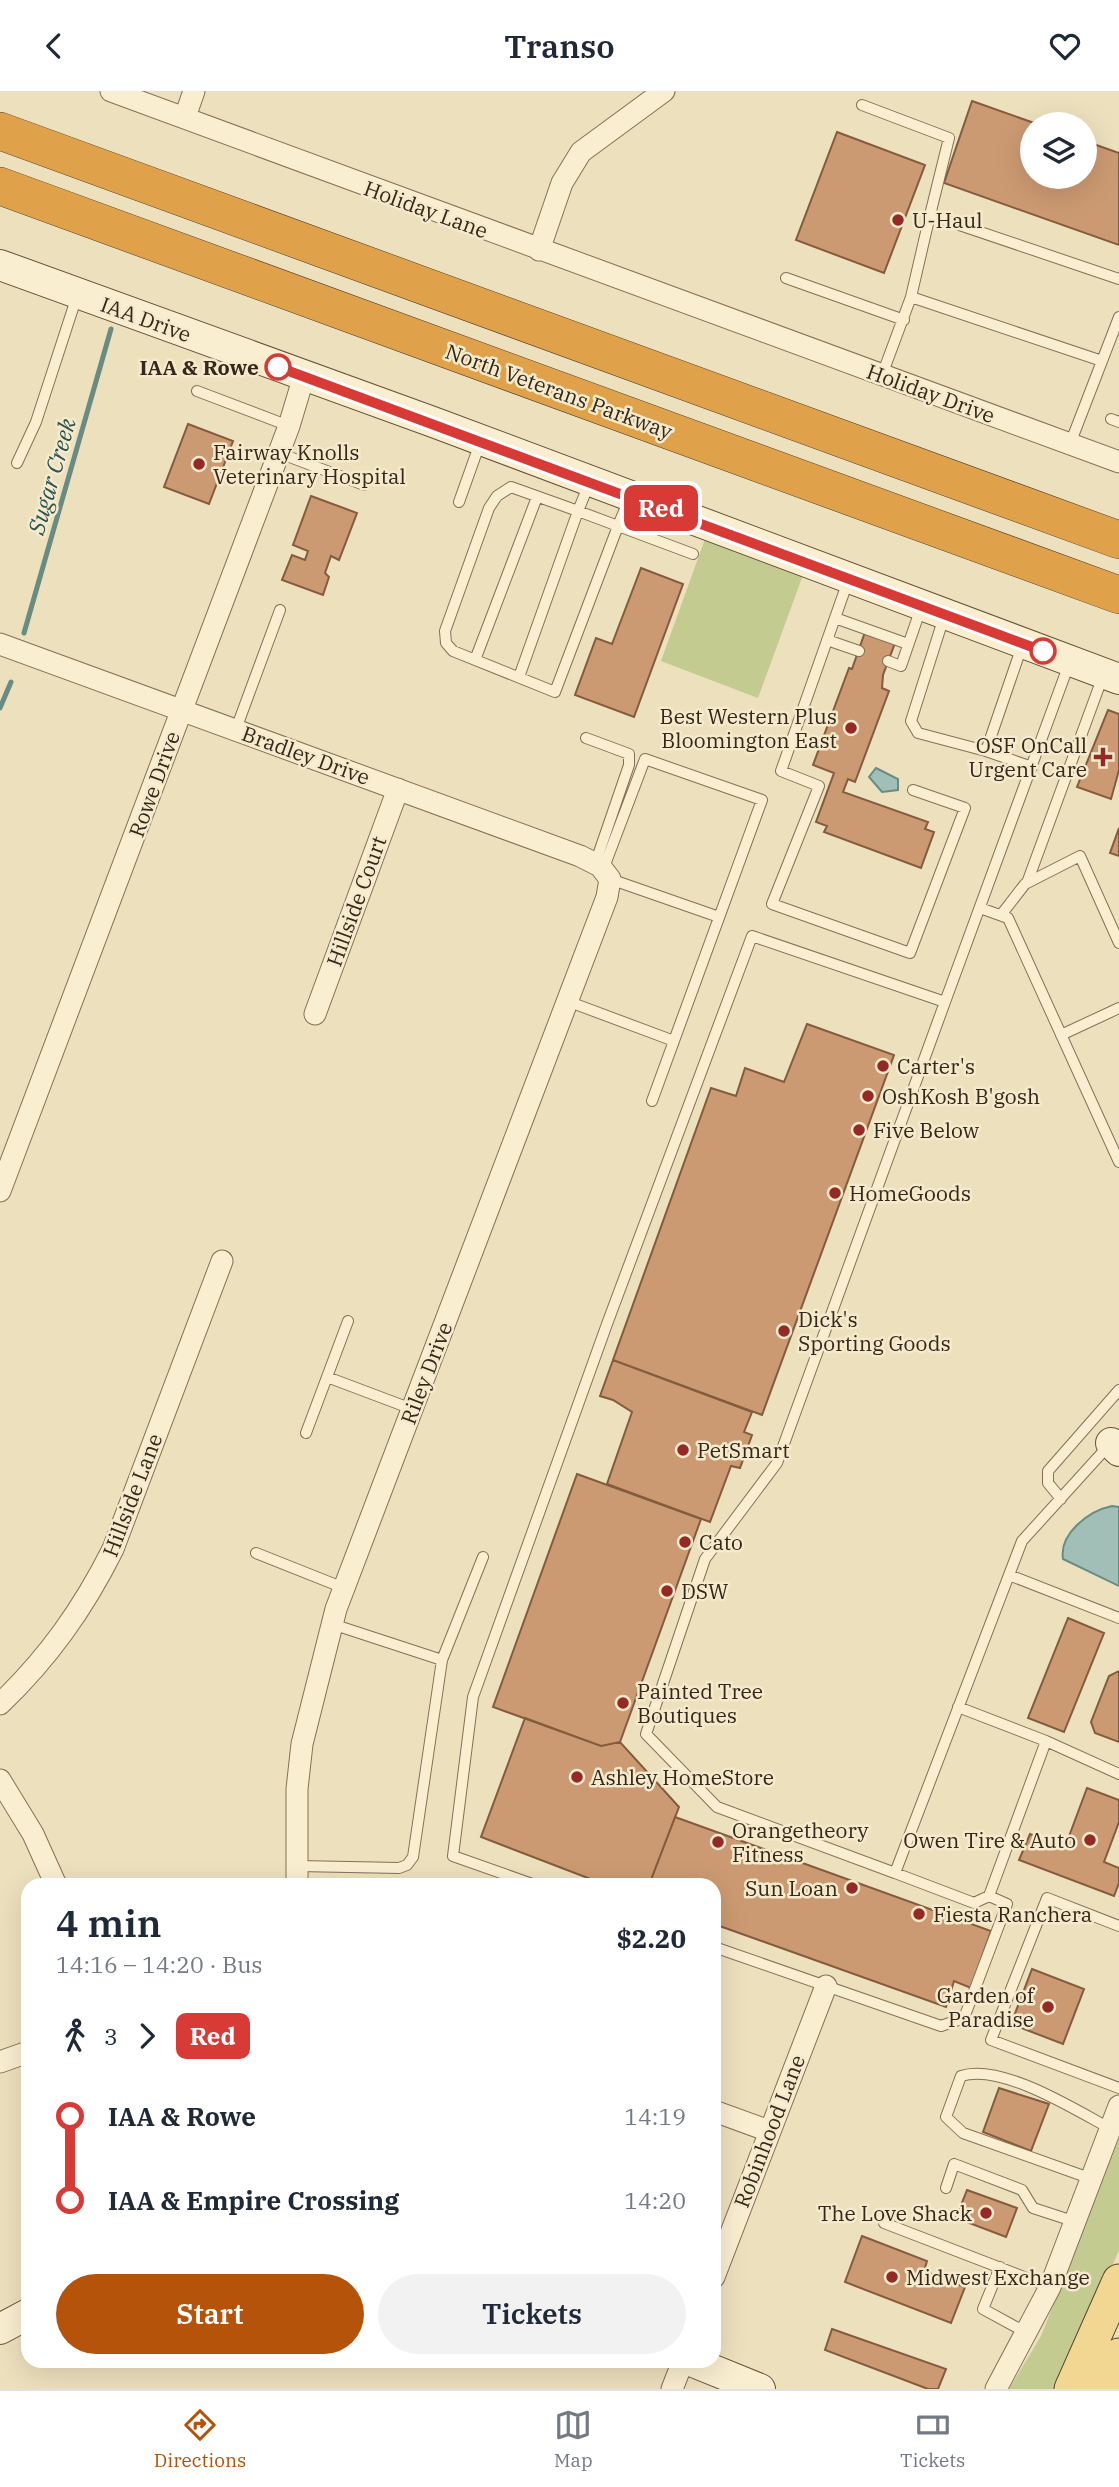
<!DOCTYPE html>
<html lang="en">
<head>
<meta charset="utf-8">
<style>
	:root { --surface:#fff; --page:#f2f2f3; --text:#1f2937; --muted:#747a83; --line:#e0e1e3; --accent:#b45309 }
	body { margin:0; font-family:"IBM Plex Serif",serif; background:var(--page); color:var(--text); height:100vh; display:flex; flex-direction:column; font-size:26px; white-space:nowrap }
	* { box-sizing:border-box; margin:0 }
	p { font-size:23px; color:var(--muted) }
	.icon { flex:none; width:38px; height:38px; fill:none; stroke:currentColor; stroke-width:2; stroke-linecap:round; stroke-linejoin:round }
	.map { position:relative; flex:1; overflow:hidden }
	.panel { position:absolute; left:21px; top:1787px; width:700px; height:490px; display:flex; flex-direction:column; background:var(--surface); border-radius:21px; box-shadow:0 7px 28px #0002 }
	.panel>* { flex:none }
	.badge { padding:0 14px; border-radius:10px; font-size:24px; line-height:46px }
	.fabs { position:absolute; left:1020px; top:21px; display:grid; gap:14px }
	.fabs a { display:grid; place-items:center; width:77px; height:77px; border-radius:50%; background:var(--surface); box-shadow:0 7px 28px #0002; font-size:35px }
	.map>.badge { position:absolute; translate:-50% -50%; box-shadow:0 0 0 4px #fff }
	.legs { display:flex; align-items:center; gap:10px; height:77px; padding:0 35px; font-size:23px }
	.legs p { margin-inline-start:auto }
	.overview { display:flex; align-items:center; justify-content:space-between; height:119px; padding:0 35px }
	h1 { font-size:38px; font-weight:600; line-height:52px }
	.primary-button { display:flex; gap:14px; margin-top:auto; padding:14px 35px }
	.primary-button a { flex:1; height:80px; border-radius:42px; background:var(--accent); color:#fff; font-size:28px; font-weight:600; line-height:80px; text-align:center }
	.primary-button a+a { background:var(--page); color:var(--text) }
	ul { padding:0 35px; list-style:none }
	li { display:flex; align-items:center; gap:24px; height:84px; font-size:26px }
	li i { display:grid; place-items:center; width:10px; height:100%; margin:0 9px; background:currentColor }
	li i::after { content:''; width:18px; height:18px; margin:-9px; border:5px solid; border-radius:50%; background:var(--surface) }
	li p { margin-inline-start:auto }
	li:first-child i { background:linear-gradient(#0000 50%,currentColor 0) }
	li:last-child i { background:linear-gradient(currentColor 50%,#0000 0) }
	header { display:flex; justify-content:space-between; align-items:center; height:91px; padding:0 35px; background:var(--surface); font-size:32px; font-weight:600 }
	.tab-bar { display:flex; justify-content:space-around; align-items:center; height:98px; border-top:2px solid var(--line); background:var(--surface); font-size:19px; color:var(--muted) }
	.tab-bar a { display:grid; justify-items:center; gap:4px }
	.tab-bar .selected { color:var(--accent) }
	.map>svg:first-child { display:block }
	.green { fill:#c3cb91 }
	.water { fill:#a1bfb7; stroke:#688c84; stroke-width:2 }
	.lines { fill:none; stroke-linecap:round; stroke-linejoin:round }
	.stream { stroke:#688c84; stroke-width:5 }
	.building { fill:#cc9a72; stroke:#845b3c; stroke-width:2 }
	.lane-casing { stroke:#857056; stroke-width:12 }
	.street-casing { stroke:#857056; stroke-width:23 }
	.secondary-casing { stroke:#67523a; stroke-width:32 }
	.primary-casing { stroke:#523e2b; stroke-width:35 }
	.highway-casing { stroke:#523e2b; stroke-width:38 }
	.lane { stroke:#f9eed0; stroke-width:10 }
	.street { stroke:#f9eed0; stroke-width:21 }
	.secondary { stroke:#f9eed0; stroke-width:30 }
	.primary { stroke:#f2d793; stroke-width:33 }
	.highway { stroke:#dfa24b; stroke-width:37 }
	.line-1-casing { stroke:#fff; stroke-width:16 }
	.line-1 { stroke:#d83b35; stroke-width:10 }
	.poi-dot { fill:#942926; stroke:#f5eacc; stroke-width:2.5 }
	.stop-1-dot { fill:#fff; stroke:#d83b35; stroke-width:3.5 }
	.labels { text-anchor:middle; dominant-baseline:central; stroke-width:5; stroke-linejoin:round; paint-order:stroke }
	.street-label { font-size:21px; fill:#34281b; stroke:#f5eacc }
	.poi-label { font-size:21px; fill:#34281b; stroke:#f5eacc; text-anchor:start }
	.stop-label { font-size:21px; font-weight:bold; fill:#34281b; stroke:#f5eacc; text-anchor:end }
	.water-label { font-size:23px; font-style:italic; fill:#2a5453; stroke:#f5eacc }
</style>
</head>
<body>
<header><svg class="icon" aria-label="back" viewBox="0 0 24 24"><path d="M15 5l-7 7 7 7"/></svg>Transo<svg class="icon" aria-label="heart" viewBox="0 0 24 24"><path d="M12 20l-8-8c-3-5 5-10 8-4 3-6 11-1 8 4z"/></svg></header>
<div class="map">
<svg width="1119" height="2298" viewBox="0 0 1119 2298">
	<rect width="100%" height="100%" fill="#ede0bd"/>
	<path class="green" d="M 705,448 L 803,484 L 758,607 L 661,570 Z
		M 1119,2048 L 1119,2159 L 1066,2283 L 1059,2298 L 1009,2298 L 1041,2245 Z"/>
	<path class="water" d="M 876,677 L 898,688 L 898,699 L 882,701 L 869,686 Z
		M 1112,1415 L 1119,1416 L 1119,1495 L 1063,1468 C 1059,1443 1088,1420 1112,1415 Z"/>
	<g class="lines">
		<path class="stream" d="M 24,542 L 111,238
			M 0,617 L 11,591"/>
	</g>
	<path class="building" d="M 972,10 L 1037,33 L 1032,33 L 1032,86 L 1085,86 L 1085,50 L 1119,62 L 1119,154 L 944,92 Z
		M 837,41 L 925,74 L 884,182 L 796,149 Z
		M 188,333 L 233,350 L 209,413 L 164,396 Z
		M 311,405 L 357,422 L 339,469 L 331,465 L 325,482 L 329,486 L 323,504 L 282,489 L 292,464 L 305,469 L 308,460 L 293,454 Z
		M 641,477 L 683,493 L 634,626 L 575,604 L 596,547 L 612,553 Z
		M 865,541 L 895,552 L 883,584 L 882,597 L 889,600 L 855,691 L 848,688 L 843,701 L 928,731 L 925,738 L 934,741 L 921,777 L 824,741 L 827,735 L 816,731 L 834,682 L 813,674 L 849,577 L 852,578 Z
		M 1108,619 L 1119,623 L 1119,679 L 1111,708 L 1077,696 Z
		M 1119,737 L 1119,765 L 1110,762 Z
		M 807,933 L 894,964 L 762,1324 L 613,1269 L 711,997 L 736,1005 L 745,977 L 784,991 Z
		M 613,1269 L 752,1321 L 744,1341 L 752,1344 L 740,1377 L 731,1375 L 710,1431 L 607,1393 L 632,1321 L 613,1309 L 600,1305 Z
		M 577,1383 L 701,1428 L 620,1651 L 601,1655 L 493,1616 Z
		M 1068,1527 L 1104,1542 L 1064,1641 L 1028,1627 Z
		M 1119,1580 L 1119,1651 L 1095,1642 L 1091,1631 L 1109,1585 Z
		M 525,1627 L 601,1655 L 620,1651 L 679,1716 L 649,1794 L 606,1794 L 481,1746 Z
		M 1087,1697 L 1119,1709 L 1119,1731 L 1104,1771 L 1119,1777 L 1119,1792 L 1114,1805 L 1019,1769 L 1030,1743 L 1065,1756 Z
		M 675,1726 L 991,1840 L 971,1897 L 954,1890 L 946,1916 L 714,1833 L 714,1794 L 649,1794 Z
		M 1032,1878 L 1084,1898 L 1063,1953 L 1011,1933 Z
		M 999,1997 L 1049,2013 L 1031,2060 L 983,2041 Z
		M 967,2099 L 1017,2117 L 1006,2146 L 956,2127 Z
		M 862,2145 L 927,2170 L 924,2180 L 965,2196 L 951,2232 L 845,2191 Z
		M 832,2238 L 946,2278 L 938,2298 L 928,2298 L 825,2259 Z"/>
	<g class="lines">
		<defs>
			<path id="lane" d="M 862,14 L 949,47 L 930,124 L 1119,188
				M 786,187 L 904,229
				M 911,206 L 1102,270
				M 882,284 L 911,206 L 930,124
				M 197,300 L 289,335
				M 1111,328 L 1119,331
				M 1070,353 L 1119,226
				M 279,362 L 364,394
				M 17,372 L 36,331 L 77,205
				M 629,408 L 618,435 L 693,463
				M 459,411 L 480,352
				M 848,490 L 781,680 L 819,695 L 772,813 L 910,862 L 965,717 L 913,699
				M 944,526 L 911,630 L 918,642 L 986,660 L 1022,555
				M 835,527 L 908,553
				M 827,549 L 859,560
				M 475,569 L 537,406
				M 888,570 L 901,575 L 922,514
				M 519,586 L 578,420 L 618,435 L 555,601 L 453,560 L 446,552 L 445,540 L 489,417 L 497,405 L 511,396 L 578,420 L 589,393
				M 236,638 L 280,519
				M 586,647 L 629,663 L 629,674 L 595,773
				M 986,660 L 1032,676
				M 603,779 L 645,668 L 762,709 L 652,1010
				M 610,788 L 719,826
				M 1027,792 L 1103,585
				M 980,817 L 1008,827 L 1119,1071
				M 1001,824 L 1025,793 L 1080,765 L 1119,852
				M 567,910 L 674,950
				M 1061,944 L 1119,917
				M 327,1286 L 412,1318
				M 306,1342 L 348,1230
				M 1061,1408 L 1048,1392 L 1048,1380 L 1119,1299
				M 256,1462 L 344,1497
				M 1009,1484 L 1119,1527
				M 332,1533 L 442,1569
				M 958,1616 L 1046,1650 L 1119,1683
				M 298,1775 L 399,1777 L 407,1774 L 413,1766 L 442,1569 L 483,1466
				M 895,1782 L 717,1716 L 646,1643 L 705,1468 L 777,1372 L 945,911
				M 535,1794 L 453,1765 L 473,1606 L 607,1233 L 752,845 L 945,911 L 1069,573
				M 989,1805 L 1046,1650
				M 1119,1835 L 1047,1807 L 991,1949 L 1119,1997
				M 714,1856 L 941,1935 L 964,1927 L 1007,1813 L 989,1805 L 974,1812 L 895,1782 L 1022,1450 L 1110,1353
				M 1092,2088 L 963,2042 L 946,2026 L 961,1985 C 1001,1972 1074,2018 1111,2038
				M 946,2097 L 954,2073 L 1022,2099 L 1033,2117 L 1076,2131
				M 884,2132 L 1050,2196
				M 1000,2176 L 983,2218 L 1027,2242"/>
			<path id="street" d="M 111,0 L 1119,371
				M 185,26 L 194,0
				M 539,159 L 562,92 L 581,61 L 664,0
				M 0,553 L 580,765 L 600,775 L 610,788 L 607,806 L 336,1518 L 302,1653 L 297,1698 L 297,1794
				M 315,923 L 398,698
				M 0,1100 L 289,335 L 304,285
				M 0,1613 C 48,1567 83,1518 113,1458 L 222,1170
				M 0,1689 L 33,1743 L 56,1794
				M 0,1971 L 28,1961
				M 714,2020 L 769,2040
				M 714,2186 L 826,1895
				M 672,2298 L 683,2270
				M 996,2298 L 1050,2196 L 1119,2015"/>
			<path id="secondary" d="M 0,174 L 433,331 L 1119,588
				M 1111,1352 L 1119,1360
				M 0,2238 L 28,2223
				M 691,2270 L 760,2298"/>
			<path id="primary" d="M 1071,2298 L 1119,2190
				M 1104,2298 L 1119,2264"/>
			<path id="highway" d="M 0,40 L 1119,449
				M 0,95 L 1119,504"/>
		</defs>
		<use href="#lane" class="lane-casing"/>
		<use href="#street" class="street-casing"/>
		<use href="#secondary" class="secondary-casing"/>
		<use href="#primary" class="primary-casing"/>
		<use href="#highway" class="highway-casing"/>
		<use href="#lane" class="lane"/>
		<use href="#street" class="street"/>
		<use href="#secondary" class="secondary"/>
		<use href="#primary" class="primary"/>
		<use href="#highway" class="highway"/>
	</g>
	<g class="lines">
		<defs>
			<path id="line-1" d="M 278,276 L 1043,560"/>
		</defs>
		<use href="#line-1" class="line-1-casing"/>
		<use href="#line-1" class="line-1"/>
	</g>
	<g class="poi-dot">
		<circle cx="898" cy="129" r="7"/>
		<circle cx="199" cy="373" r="7"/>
		<circle cx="851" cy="637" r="7"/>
		<path d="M1099.5 655.5h7v7h7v7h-7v7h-7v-7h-7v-7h7z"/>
		<circle cx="883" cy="975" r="7"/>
		<circle cx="868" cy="1005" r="7"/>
		<circle cx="859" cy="1039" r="7"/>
		<circle cx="835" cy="1102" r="7"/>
		<circle cx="784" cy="1240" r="7"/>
		<circle cx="683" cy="1359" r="7"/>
		<circle cx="685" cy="1451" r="7"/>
		<circle cx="667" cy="1500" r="7"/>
		<circle cx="623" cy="1612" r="7"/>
		<circle cx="577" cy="1686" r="7"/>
		<circle cx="1090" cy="1749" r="7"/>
		<circle cx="718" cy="1751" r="7"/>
		<circle cx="852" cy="1797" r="7"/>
		<circle cx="919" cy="1823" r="7"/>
		<circle cx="1048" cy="1916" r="7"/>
		<circle cx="986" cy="2122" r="7"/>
		<circle cx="892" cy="2186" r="7"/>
	</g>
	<g class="stop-1-dot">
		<circle cx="278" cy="276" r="12"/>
		<circle cx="1043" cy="560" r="12"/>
	</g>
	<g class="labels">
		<g class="street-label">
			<text transform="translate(426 118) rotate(20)">Holiday Lane</text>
			<text transform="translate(146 228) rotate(20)">IAA Drive</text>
			<text transform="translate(559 300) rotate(20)">North Veterans Parkway</text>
			<text transform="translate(931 302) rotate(20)">Holiday Drive</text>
			<text transform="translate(306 664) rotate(20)">Bradley Drive</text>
			<text transform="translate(154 693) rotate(-70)">Rowe Drive</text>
			<text transform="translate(356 810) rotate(-70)">Hillside Court</text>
			<text transform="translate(426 1282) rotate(-69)">Riley Drive</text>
			<text transform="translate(132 1404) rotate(-69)">Hillside Lane</text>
			<text transform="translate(769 2040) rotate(-69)">Robinhood Lane</text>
		</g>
		<g class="poi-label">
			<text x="912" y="129">U-Haul</text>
			<text x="213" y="361">Fairway Knolls<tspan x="213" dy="24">Veterinary Hospital</tspan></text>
			<text x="837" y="625" text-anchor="end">Best Western Plus<tspan x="837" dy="24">Bloomington East</tspan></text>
			<text x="1087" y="654" text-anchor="end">OSF OnCall<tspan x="1087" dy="24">Urgent Care</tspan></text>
			<text x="897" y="975">Carter's</text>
			<text x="882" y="1005">OshKosh B'gosh</text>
			<text x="873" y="1039">Five Below</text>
			<text x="849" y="1102">HomeGoods</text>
			<text x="798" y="1228">Dick's<tspan x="798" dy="24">Sporting Goods</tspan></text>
			<text x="697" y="1359">PetSmart</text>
			<text x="699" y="1451">Cato</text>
			<text x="681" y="1500">DSW</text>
			<text x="637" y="1600">Painted Tree<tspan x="637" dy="24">Boutiques</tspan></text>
			<text x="591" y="1686">Ashley HomeStore</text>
			<text x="732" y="1739">Orangetheory<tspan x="732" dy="24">Fitness</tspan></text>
			<text x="1076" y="1749" text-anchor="end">Owen Tire &amp; Auto</text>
			<text x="838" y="1797" text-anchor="end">Sun Loan</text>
			<text x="933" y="1823">Fiesta Ranchera</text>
			<text x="1034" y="1904" text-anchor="end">Garden of<tspan x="1034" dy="24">Paradise</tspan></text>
			<text x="972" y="2122" text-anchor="end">The Love Shack</text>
			<text x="906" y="2186">Midwest Exchange</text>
		</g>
		<g class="stop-label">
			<text x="259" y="276">IAA &amp; Rowe</text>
		</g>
		<g class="water-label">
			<text transform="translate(51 385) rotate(-74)">Sugar Creek</text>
		</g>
	</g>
</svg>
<div class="fabs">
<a><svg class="icon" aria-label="layers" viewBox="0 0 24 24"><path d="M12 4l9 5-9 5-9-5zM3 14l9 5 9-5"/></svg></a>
</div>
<b class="badge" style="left:661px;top:417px;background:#d83b35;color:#fff">Red</b>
<section class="panel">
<div class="overview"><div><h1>4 min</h1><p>14:16 – 14:20 · Bus</p></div><b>$2.20</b></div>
<div class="legs"><svg class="icon" aria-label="walk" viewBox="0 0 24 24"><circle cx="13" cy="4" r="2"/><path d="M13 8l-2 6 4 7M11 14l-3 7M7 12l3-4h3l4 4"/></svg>3<svg class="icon" aria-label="forward" viewBox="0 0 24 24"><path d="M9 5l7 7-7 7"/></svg><b class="badge" style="background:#d83b35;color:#fff">Red</b></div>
<ul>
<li><i style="color:#d83b35"></i><b>IAA &amp; Rowe</b><p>14:19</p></li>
<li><i style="color:#d83b35"></i><b>IAA &amp; Empire Crossing</b><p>14:20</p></li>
</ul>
<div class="primary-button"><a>Start</a><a>Tickets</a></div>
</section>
</div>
<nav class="tab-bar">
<a class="selected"><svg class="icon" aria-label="directions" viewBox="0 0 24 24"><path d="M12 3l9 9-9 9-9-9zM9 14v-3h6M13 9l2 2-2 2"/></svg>Directions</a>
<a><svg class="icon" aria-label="map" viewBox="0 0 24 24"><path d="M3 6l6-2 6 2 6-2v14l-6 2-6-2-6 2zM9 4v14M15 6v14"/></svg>Map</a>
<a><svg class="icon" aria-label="tickets" viewBox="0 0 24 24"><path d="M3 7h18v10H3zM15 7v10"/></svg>Tickets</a>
</nav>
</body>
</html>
